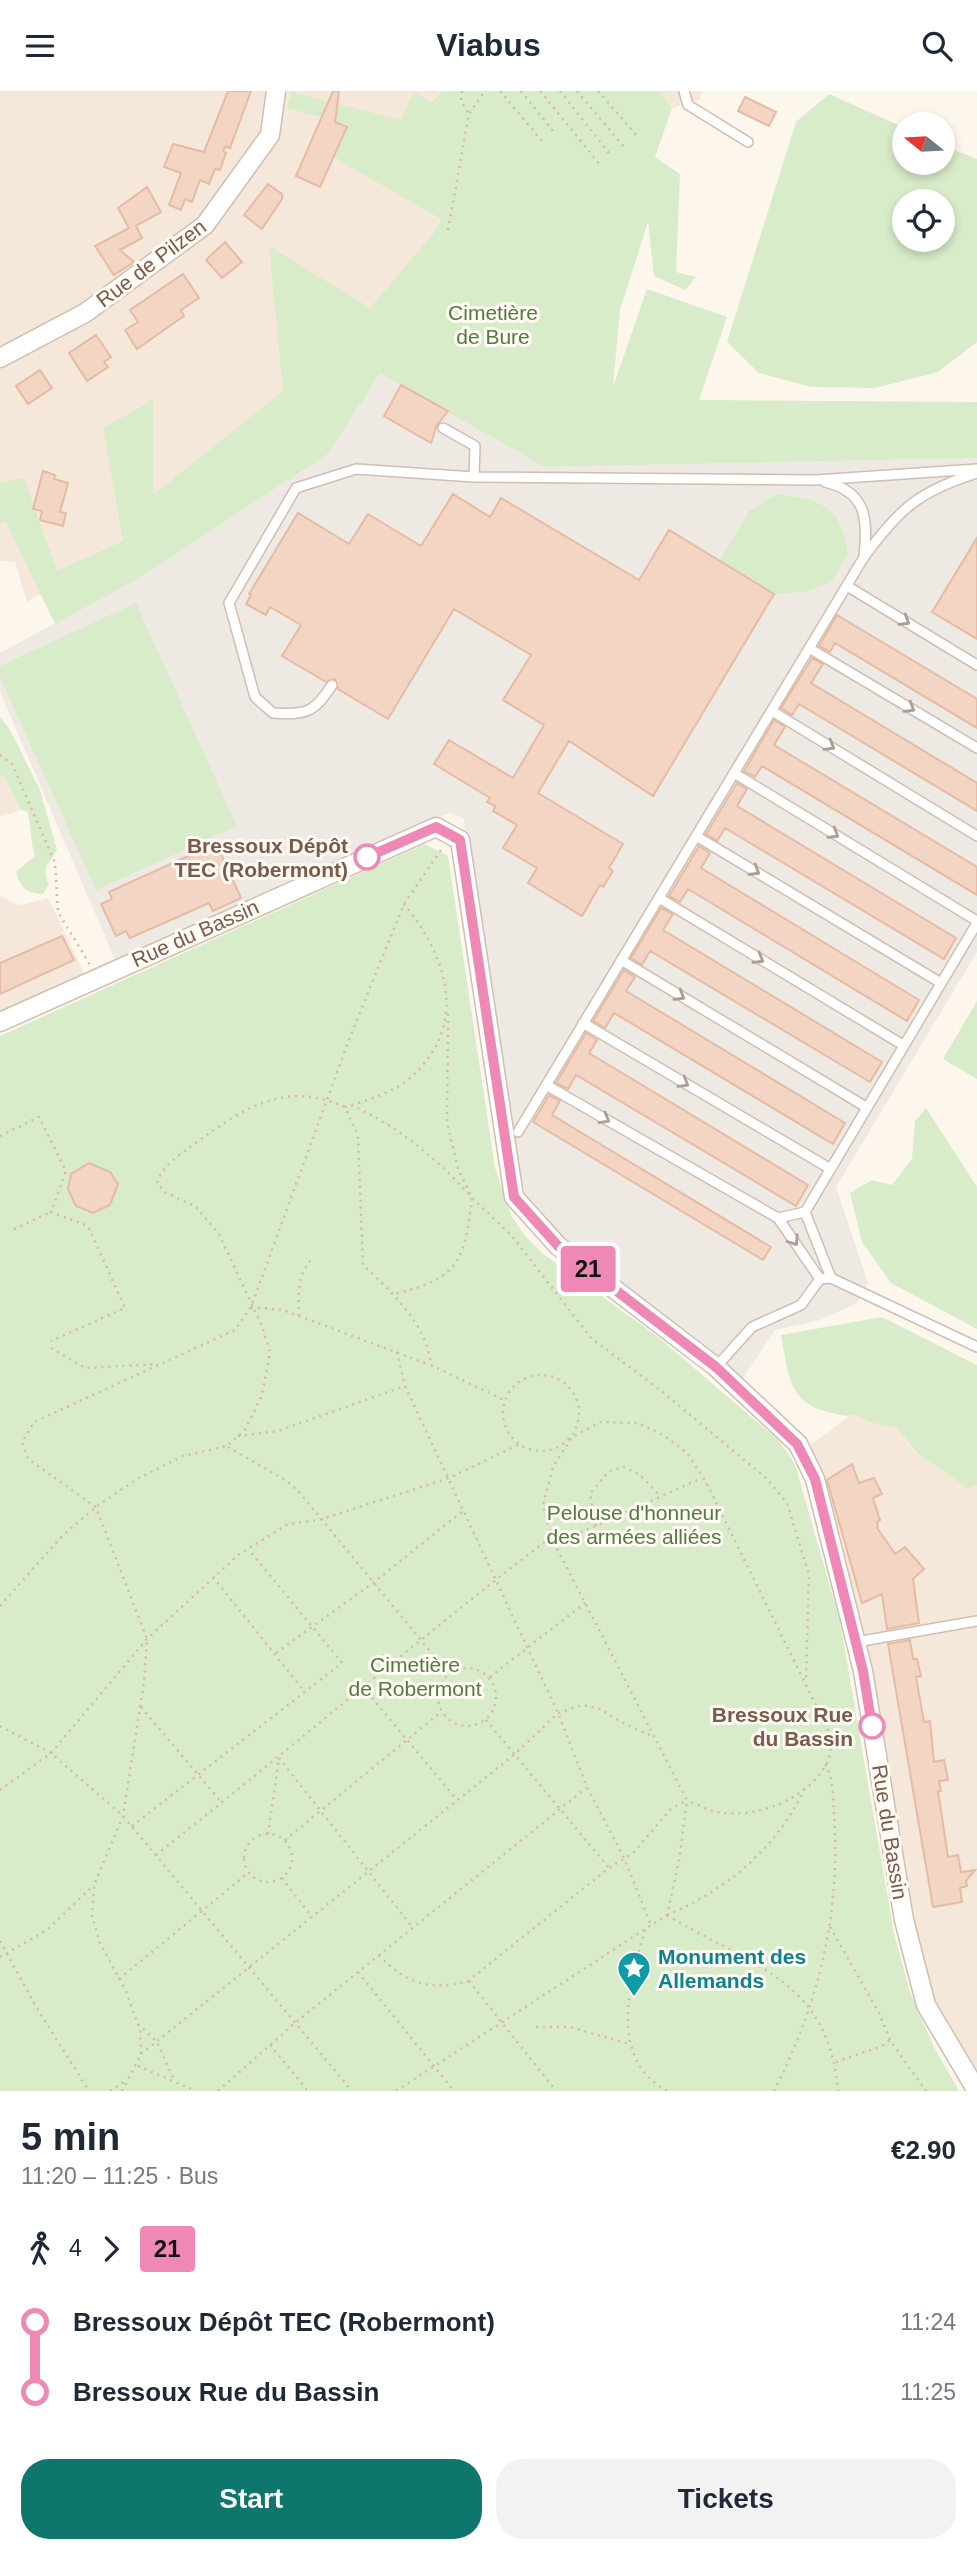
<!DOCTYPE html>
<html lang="en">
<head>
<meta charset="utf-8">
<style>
	:root { --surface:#fff; --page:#f2f2f3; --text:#1f2937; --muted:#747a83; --accent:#0f766e }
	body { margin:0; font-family:Helvetica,sans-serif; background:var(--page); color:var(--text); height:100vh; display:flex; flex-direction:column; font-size:26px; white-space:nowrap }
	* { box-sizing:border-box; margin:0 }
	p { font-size:23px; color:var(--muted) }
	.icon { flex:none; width:38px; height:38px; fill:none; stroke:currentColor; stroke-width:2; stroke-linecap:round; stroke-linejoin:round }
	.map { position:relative; height:2000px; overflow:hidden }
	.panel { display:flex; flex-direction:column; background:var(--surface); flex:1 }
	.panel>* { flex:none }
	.badge { padding:0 14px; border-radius:5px; font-size:24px; line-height:46px }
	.needle { width:46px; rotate:288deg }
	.tools { position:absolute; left:892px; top:21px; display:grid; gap:14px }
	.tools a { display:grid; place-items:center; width:63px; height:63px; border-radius:50%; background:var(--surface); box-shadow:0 4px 10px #0003; font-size:35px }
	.map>.badge { position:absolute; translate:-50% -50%; box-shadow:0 0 0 4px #fff }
	.legs { display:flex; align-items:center; gap:10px; height:77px; padding:0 21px; font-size:23px }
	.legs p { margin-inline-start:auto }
	.summary { display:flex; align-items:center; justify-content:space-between; height:119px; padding:0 21px }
	h1 { font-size:38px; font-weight:800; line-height:52px }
	.cta { display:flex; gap:14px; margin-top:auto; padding:14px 21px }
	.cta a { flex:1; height:80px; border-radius:28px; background:var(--accent); color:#fff; font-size:28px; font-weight:800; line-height:80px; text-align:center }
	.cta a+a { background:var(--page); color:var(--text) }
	ul { padding:0 21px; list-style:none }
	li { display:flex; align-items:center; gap:24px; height:70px; font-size:26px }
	li i { display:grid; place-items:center; width:10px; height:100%; margin:0 9px; background:currentColor }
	li i::after { content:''; width:18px; height:18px; margin:-9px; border:5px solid; border-radius:50%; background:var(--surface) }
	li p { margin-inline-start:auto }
	li:first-child i { background:linear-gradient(#0000 50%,currentColor 0) }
	li:last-child i { background:linear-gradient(currentColor 50%,#0000 0) }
	header { display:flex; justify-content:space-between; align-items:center; height:91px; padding:0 21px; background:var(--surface); font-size:32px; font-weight:800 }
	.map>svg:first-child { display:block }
	.residential { fill:#f5e8da }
	.industrial { fill:#efe9e4 }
	.green { fill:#d8ecc9; fill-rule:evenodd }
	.building { fill:#f3d5c3; stroke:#e6bba3; stroke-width:2 }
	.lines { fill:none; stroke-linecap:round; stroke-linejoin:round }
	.lane-casing { stroke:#d1beb0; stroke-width:12 }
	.street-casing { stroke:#d1beb0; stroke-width:21 }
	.path { stroke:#d9b8a5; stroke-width:2.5; stroke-dasharray:2 5; stroke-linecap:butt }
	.lane { stroke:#fff; stroke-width:9 }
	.street { stroke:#fff; stroke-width:18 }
	.oneway { stroke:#af9d94 }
	.line-1-casing { stroke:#fff; stroke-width:16 }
	.line-1 { stroke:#f088b6; stroke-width:10 }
	.stop-1-dot { fill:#fff; stroke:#f088b6; stroke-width:3.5 }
	.labels { text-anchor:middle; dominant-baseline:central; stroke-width:6; stroke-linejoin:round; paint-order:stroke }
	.street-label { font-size:21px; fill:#7a5c4d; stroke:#fffaf3 }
	.park-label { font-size:21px; fill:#537a41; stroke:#fffaf3 }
	.stop-label { font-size:21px; font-weight:bold; fill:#7a5c4d; stroke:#fffaf3; text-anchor:end }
	.culture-label { font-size:21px; font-weight:bold; fill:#0d838f; stroke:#fffaf3; text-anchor:start }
</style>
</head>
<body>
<header><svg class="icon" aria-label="menu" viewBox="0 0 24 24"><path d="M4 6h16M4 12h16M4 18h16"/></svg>Viabus<svg class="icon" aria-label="search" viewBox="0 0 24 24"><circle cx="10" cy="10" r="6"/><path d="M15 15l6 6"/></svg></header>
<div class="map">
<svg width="977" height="2000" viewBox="0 0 977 2000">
	<rect width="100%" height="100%" fill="#fdf6ec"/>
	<path class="residential" d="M 0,0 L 440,0 L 429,15 L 441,127 L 363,272 L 304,352 L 27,511 L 15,471 L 0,470 Z
		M 659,0 L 702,0 L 699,9 L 672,17 Z
		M 0,684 L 5,687 L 21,719 L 0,726 Z
		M 0,804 L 18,815 L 48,807 L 92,898 L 0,939 Z
		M 854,1322 L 869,1331 L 897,1337 L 917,1363 L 968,1396 L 977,1394 L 977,1986 L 926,1914 L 856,1551 L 842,1453 L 820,1378 L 809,1355 Z"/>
	<path class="industrial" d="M 380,281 L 544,376 L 977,367 L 977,861 L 836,1096 L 868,1192 L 857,1212 L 820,1229 L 775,1239 L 742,1289 L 667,1226 L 563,1151 L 527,1109 L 515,1071 L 466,753 L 464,728 L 450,722 L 416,734 L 116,871 L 0,601 L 0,562 L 139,487 L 328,363 Z"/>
	<path class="green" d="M 414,0 L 431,12 L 441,0 L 659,0 L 672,17 L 655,66 L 680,83 L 676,181 L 696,186 L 685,199 L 654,185 L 648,131 L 620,219 L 613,296 L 647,198 L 727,226 L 699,309 L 977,311 L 977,367 L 544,376 L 380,282 L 328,363 L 139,487 L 55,533 L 6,431 L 0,432 L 0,392 L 24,387 L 57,480 L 123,450 L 103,337 L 153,309 L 153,404 L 283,300 L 269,155 L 370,217 L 432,144 L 441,128 L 333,66 L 347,36 L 322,26 L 286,17 L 292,1 L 401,29 Z
		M 829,3 L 905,37 L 905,72 L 943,72 L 943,54 L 977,68 L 977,251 L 938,281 L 875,297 L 811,296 L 759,282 L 727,251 L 796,31 ZM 905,110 L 943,110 L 943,149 L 905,149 Z
		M 777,403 C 823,410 840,412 848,463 L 831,491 L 804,501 L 774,503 L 719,470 L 749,420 Z
		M 136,512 L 237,735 L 96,799 L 0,586 L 0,575 Z
		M 0,626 L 9,637 L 40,699 L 57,758 C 50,773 40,777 49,793 L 43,803 C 26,802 21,797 16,781 L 35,765 C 30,751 32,736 27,720 L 21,719 L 5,687 L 0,684 Z
		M 425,753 L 448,765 L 495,1077 L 511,1124 L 525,1145 L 542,1162 L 658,1246 L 778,1349 L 795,1373 L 840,1531 L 894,1842 L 910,1901 L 934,1956 L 959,2000 L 0,2000 L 0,945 Z
		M 977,910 L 977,988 L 943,968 Z
		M 926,1017 L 977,1096 L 977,1238 L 891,1192 L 862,1151 L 850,1102 L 872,1089 L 892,1094 L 912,1068 L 915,1030 Z
		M 882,1226 L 977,1274 L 977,1394 L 968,1397 L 918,1363 L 897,1337 L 869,1331 L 854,1323 C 846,1327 837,1323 828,1321 C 787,1312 788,1279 781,1244 Z"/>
	<path class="building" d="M 228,0 L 251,0 L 230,57 L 226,55 L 223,60 L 226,62 L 220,79 L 215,78 L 209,93 L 200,89 L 192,111 L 185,108 L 181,119 L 169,114 L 181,82 L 164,76 L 173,53 L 204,61 Z
		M 333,0 L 339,0 L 335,31 L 347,36 L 320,96 L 296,85 Z
		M 745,6 L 776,21 L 769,35 L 738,20 Z
		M 268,93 L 282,103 L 282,108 L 262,138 L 244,124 Z
		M 147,96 L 161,121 L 136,135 L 142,147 L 120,159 L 134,171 L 114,184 L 95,155 L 129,137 L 118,117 Z
		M 225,151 L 242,171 L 222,187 L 206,169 Z
		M 183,183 L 199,207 L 181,219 L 184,225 L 137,258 L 125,239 L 138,231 L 130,219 Z
		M 96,244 L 111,266 L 104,271 L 108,276 L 87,290 L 69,262 Z
		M 40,279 L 52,297 L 28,313 L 16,295 Z
		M 401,294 L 448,320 L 437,334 L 431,352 L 384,325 Z
		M 43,380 L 55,384 L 54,388 L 68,392 L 60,421 L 66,422 L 63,435 L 40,429 L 42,420 L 33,418 Z
		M 453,403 L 490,426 L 501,407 L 639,489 L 669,439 L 774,503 L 653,705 L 569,650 L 538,702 L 623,753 L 609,777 L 613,780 L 603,796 L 600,794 L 582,825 L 528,792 L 537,777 L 503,757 L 517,734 L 493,720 L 495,715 L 487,711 L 490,707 L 434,673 L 449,649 L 513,687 L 544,634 L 503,609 L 531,564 L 454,518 L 388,628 L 338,598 L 335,588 L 326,591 L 282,565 L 301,534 L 270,516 L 266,524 L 246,513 L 251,504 L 249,503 L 298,422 L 349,453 L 368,423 L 421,455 Z
		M 977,447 L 977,548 L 932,521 Z
		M 837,524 L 977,608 L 977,637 L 835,552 L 830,561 L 819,555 Z
		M 812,567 L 823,573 L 811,592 L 977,692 L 977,720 L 799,613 L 792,624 L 781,617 Z
		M 774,629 L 785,636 L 774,654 L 977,776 L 977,804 L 762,675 L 755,686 L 744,680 Z
		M 737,692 L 747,698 L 737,715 L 956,847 L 944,868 L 725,737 L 717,750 L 706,743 Z
		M 216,752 L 226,774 L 230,772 L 235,783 L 231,785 L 241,807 L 213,820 L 209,812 L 130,847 L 126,840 L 116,845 L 101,813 L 112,808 L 109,801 Z
		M 699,755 L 710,762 L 701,777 L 919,909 L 907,930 L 688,798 L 680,811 L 669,805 Z
		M 661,817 L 673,823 L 663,839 L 882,971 L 870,991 L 650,860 L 642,874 L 631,867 Z
		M 62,845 L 74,869 L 0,903 L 0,872 Z
		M 624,879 L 635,886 L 626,900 L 845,1032 L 833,1053 L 614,922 L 605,937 L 593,930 Z
		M 586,942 L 597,949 L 589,962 L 808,1094 L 796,1115 L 576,984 L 568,998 L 556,992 Z
		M 549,1004 L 560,1010 L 552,1024 L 771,1156 L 763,1169 L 533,1031 Z
		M 89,1072 L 110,1081 L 118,1093 L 110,1114 L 93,1122 L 76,1115 L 68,1098 L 71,1083 Z
		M 852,1373 L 859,1392 L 874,1387 L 882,1403 L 873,1407 L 880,1429 L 877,1431 L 878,1438 L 895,1463 L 905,1456 L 924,1478 L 913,1488 L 919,1532 L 887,1538 L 882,1503 L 862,1512 L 827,1389 Z
		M 910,1549 L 913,1568 L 917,1568 L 921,1585 L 916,1586 L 924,1631 L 930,1630 L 934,1671 L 944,1669 L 948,1689 L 939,1690 L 941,1700 L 938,1700 L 948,1766 L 958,1764 L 961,1781 L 975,1779 L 966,1790 L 967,1795 L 960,1797 L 962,1811 L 933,1816 L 888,1553 Z"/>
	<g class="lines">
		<defs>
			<path id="lane" d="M 684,0 L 688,14 L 748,51
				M 443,337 L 475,355 L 474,386
				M 825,391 C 867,401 868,428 864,466
				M 847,495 L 977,574
				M 809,557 L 977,657
				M 332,594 C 314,622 306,624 273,622 L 255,606 L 229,512 L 296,397 L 356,378 L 474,386 L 816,389 L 977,378
				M 772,620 L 977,745
				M 734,682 L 977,830
				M 696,745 L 941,892
				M 659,807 L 903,954
				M 621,869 L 866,1016
				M 583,932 L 829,1077
				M 546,994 L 778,1127 L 820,1188
				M 518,1041 L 864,466 C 899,418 919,400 977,382
				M 805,1121 L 831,1187
				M 778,1127 L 805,1121 L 977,832
				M 716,1276 L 752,1236 L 801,1214 L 820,1188 L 831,1187 L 977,1256
				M 856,1551 L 977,1530"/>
			<path id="street" d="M 0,267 L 85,222 L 205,134 L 270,44 L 276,0
				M 0,931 L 436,736 L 460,749 L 514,1106 L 558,1155 L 716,1276 L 798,1353 L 815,1388 L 863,1580 L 904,1829 L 926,1914 L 977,2000"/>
		</defs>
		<use href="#lane" class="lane-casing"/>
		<use href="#street" class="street-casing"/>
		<path class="path" d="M 462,0 L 461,10 L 469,23
			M 500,0 L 542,50
			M 521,0 L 553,40
			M 540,0 L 601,75
			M 560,0 L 612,66
			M 577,0 L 624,56
			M 598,0 L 637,45
			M 448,139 L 469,23 L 485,0
			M 0,664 L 12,673 L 55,772 L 58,821 L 90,874
			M 448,923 L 447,1031 L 458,1078 L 472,1107 L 512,1145 L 591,1247 L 659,1298 L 766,1387 L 787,1412 L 809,1484 L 806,1588
			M 351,1014 C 399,1036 438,1068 472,1107 C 464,1170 460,1187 395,1203
			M 345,1016 C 365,1010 392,1002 409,988 C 470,935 448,867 404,813
			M 0,1045 L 39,1026 L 66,1080 L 51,1121 L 88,1135 L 125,1217 L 51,1250
			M 14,1138 L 51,1121
			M 251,1216 L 283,1219 L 430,1274
			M 299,1225 C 298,1205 297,1185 311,1169
			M 51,1257 L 85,1277 L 158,1273
			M 397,1261 L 405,1295 L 558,1622 L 587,1696 L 624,1767 L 651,1834
			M503 1322a38 38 0 1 1 76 0a38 38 0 1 1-76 0Z
			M 238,1345 L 278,1340 L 405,1295
			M 228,1356 L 287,1390 L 300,1402 L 448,1582
			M 596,1435 L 590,1403 L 609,1380 L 624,1376 L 640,1384 L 661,1406
			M 555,1453 L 702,1387
			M 213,1486 L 304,1600
			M 0,1515 L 62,1445 L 96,1416 L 137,1388 L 183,1365 L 227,1355 L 245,1339 L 262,1304 L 270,1261 L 262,1235 L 219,1143 L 196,1116 L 165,1101 L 157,1092 C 164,1072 180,1064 197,1051 C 244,1017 286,989 345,1016 L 358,1045 L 363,1174 C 391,1200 428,1235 431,1274 L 504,1309
			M 276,1562 L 373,1492 L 464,1419
			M438 1606a29 29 0 1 1 58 0a29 29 0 1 1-58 0Z
			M 490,1586 L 585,1512
			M 363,1596 L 457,1709
			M 141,1616 L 222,1712
			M 486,1629 L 609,1777
			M 0,1635 L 51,1662 L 123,1725 L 352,2000
			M 279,1667 L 413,1837
			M 0,1699 L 51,1662 L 147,1548 L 238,1464 L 288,1433 L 319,1429 L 449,1387 L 518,1354
			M 132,1735 L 342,1572 L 249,1459
			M244 1767a24 24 0 1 1 48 0a24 24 0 1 1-48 0Z
			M 268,1743 L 279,1667
			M 285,1749 L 441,1621
			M 156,1764 C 289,1659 417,1549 551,1446
			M 282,1787 L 312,1826
			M 667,1824 C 748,1874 829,1887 838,2000
			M 667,1824 C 728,1798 776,1758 805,1697
			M 830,1836 L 879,1922 L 890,1949 L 926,2000
			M 645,1839 C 630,1891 607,1967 667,2000
			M 0,1850 L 35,1914 L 89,2000
			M 379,1864 C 406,1893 430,1900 468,1890 L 609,1777 L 633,1762 L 671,1718 L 687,1709
			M 0,1866 L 47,1839 L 94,1794
			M 358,1881 L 454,2000
			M 119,1888 L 248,1782
			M 469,1890 L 556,2000
			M 138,1933 L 157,1951 L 175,1991
			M 536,1936 L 570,1936 L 629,1953
			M 270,1954 L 308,2000
			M 141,1963 L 515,1663 L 558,1622 L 582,1614 L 601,1618 L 621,1631 L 654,1646
			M 836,1971 L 882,1955 L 890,1949
			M 138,1975 L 196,2000
			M 110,2000 L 125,1990
			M 122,2000 L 141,1963 L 140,1939 L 126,1900 L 100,1852 L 92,1825 L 94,1794 L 123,1725 L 144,1591 L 147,1548 L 96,1416 L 28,1368 L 22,1351 L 34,1331 L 235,1239 L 251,1216 L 350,946 L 404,813 L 441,759
			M 218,2000 L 295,1932 L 586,1697
			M 396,2000 L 667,1824 L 679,1770 L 687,1709 L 551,1446 L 543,1414 L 553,1376 L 572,1346 L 601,1331 L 638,1332 L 665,1345 L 688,1363 L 706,1391 L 832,1647 C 831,1654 831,1663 828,1669 C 812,1707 756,1729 717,1721 C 707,1719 696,1713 687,1709
			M 774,2000 C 818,1914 841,1823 834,1725 C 833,1708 834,1688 825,1673"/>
		<use href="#lane" class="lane"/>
		<use href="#street" class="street"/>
	</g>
	<defs><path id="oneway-chevron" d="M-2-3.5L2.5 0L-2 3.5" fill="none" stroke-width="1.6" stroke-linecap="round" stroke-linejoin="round" transform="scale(1.75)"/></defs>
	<g class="oneway">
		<use href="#oneway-chevron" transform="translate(905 530) rotate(31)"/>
		<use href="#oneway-chevron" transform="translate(910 617) rotate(31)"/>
		<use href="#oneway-chevron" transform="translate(830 655) rotate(31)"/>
		<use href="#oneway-chevron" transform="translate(834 743) rotate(31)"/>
		<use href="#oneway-chevron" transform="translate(755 780) rotate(31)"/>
		<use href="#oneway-chevron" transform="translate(759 868) rotate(31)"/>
		<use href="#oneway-chevron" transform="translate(680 905) rotate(31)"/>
		<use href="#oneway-chevron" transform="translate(684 992) rotate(31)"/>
		<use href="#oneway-chevron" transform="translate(605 1028) rotate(30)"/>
		<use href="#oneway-chevron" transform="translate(794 1150) rotate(56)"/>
	</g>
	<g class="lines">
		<defs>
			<path id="line-1" d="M 367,766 L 436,736 L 460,749 L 514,1106 L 558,1155 L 716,1276 L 797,1353 L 815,1388 L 863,1580 L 872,1635"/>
		</defs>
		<use href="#line-1" class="line-1-casing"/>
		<use href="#line-1" class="line-1"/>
	</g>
	<defs>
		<symbol id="sight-pin" viewBox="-11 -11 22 30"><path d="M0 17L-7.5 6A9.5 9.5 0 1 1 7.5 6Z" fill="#0f9aa8" stroke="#fffaf3"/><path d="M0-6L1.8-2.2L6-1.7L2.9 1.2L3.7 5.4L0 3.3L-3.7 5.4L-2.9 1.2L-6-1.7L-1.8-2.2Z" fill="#fff"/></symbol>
	</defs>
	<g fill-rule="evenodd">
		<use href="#sight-pin" x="615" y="1858" width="38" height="52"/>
	</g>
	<g class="stop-1-dot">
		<circle cx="367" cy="766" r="12"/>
		<circle cx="872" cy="1635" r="12"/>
	</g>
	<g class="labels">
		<g class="street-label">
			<text transform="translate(151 172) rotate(-37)">Rue de Pilzen</text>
			<text transform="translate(195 842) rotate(-24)">Rue du Bassin</text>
			<text transform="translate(890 1741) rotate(81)">Rue du Bassin</text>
		</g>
		<g class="park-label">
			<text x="493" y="221">Cimetière<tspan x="493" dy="24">de Bure</tspan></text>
			<text x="634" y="1421">Pelouse d'honneur<tspan x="634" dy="24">des armées alliées</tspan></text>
			<text x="415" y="1573">Cimetière<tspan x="415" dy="24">de Robermont</tspan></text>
		</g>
		<g class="stop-label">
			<text x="348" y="754">Bressoux Dépôt<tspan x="348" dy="24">TEC (Robermont)</tspan></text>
			<text x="853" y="1623">Bressoux Rue<tspan x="853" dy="24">du Bassin</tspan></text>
		</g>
		<g class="culture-label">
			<text x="658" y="1865">Monument des<tspan x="658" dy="24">Allemands</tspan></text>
		</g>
	</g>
</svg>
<div class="tools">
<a><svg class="needle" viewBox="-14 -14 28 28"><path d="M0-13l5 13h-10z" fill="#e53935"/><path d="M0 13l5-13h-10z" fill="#747a83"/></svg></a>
<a><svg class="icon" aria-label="locate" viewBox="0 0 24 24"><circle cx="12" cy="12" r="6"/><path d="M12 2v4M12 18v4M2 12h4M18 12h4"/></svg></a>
</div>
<b class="badge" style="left:588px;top:1178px;background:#f088b6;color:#111">21</b>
</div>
<section class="panel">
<div class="summary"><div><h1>5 min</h1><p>11:20 – 11:25 · Bus</p></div><b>€2.90</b></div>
<div class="legs"><svg class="icon" aria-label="walk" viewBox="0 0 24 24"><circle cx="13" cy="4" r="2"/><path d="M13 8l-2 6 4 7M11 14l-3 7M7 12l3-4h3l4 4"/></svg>4<svg class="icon" aria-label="forward" viewBox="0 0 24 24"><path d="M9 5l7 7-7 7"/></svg><b class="badge" style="background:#f088b6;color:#111">21</b></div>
<ul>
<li><i style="color:#f088b6"></i><b>Bressoux Dépôt TEC (Robermont)</b><p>11:24</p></li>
<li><i style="color:#f088b6"></i><b>Bressoux Rue du Bassin</b><p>11:25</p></li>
</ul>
<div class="cta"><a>Start</a><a>Tickets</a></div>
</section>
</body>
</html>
